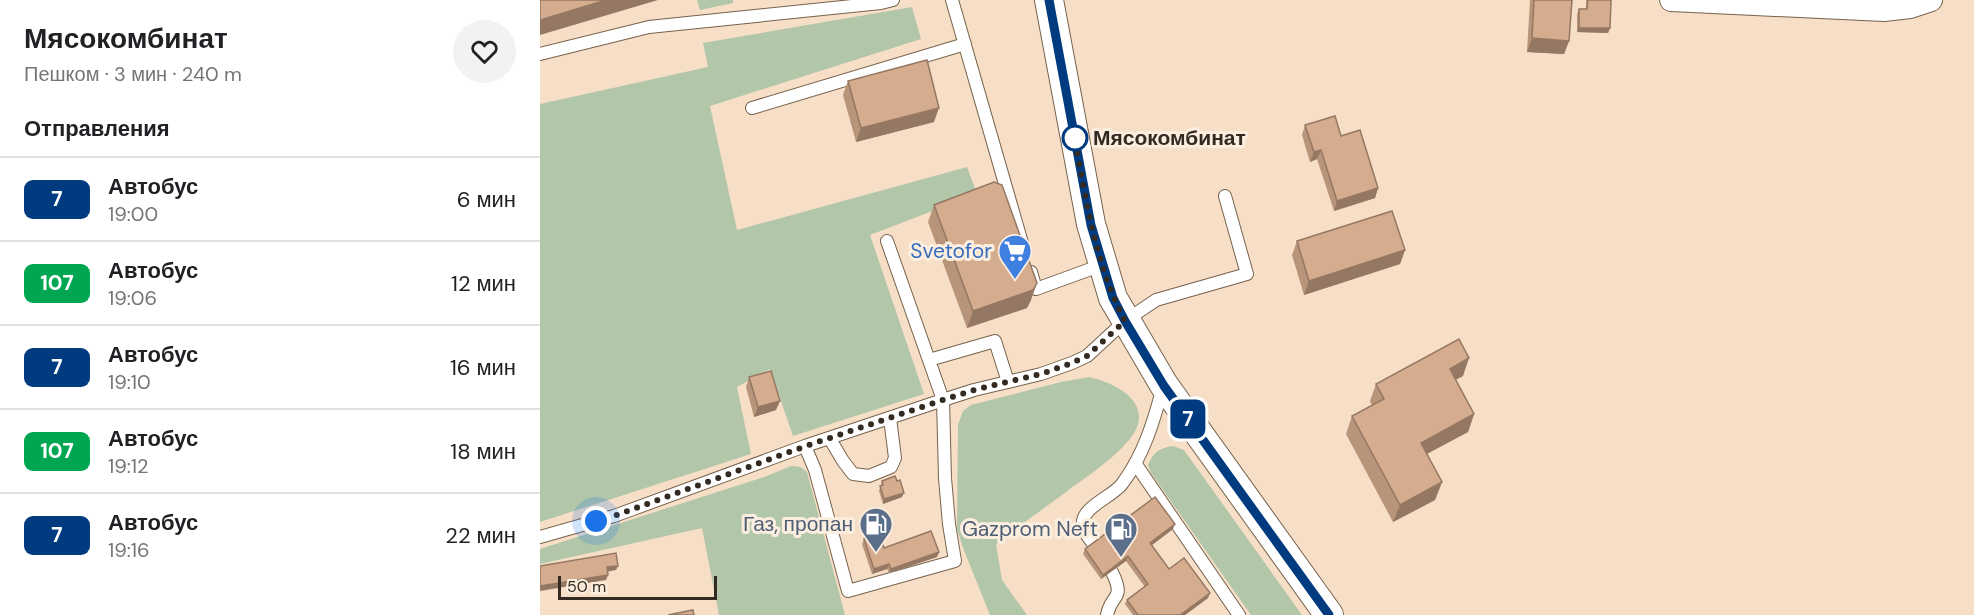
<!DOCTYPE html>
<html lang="ru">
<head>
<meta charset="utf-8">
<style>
	:root { --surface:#fff; --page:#f2f2f2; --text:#202124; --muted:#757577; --line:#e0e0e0 }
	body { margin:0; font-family:"DM Sans",sans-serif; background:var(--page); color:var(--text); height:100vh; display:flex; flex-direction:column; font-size:22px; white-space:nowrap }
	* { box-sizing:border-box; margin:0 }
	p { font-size:20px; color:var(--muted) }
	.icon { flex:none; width:33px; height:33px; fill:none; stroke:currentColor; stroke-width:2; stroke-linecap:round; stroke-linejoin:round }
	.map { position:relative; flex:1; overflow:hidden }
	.details { display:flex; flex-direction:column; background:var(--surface); width:540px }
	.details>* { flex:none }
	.badge { padding:0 12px; border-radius:9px; font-size:21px; line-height:39px }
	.scale { position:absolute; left:18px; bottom:15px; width:159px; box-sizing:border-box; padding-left:6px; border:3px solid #332a21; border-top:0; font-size:16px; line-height:21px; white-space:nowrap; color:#332a21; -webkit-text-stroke:4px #fceedf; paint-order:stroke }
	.you { position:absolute; width:30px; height:30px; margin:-15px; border:4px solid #fff; border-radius:50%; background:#1a73e8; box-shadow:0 0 0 9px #1a73e833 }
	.map>.badge { position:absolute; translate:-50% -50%; box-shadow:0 0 0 3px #fff }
	h2 { padding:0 24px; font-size:22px; line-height:54px }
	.round { display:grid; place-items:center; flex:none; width:63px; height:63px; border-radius:32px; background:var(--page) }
	.summary { display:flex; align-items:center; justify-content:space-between; height:102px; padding:0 24px }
	h1 { font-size:28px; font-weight:600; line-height:45px }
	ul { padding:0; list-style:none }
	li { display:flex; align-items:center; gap:18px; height:84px; padding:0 24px; border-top:2px solid var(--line) }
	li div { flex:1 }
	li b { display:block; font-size:22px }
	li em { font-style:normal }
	li .badge { min-width:66px; font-weight:700; text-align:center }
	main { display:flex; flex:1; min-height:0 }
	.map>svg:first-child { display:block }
	.green { fill:#b2c6aa }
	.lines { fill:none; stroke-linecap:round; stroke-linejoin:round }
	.service-casing { stroke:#76624c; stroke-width:14 }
	.minor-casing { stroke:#76624c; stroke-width:24 }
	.tertiary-casing { stroke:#76624c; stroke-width:30 }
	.service { stroke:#fff; stroke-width:12 }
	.minor { stroke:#fff; stroke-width:22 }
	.tertiary { stroke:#fff; stroke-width:28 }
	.wall { fill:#b7947a }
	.shaded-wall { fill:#957863 }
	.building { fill:#d5ac8e; stroke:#957863; stroke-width:1.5 }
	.line-casing { stroke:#fff; stroke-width:14 }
	.line { stroke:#003b80; stroke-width:9 }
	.walk { stroke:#332a21; stroke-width:6; stroke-dasharray:0 10.8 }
	.stop-dot { fill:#fff; stroke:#003b80; stroke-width:3 }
	.labels { text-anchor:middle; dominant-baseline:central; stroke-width:6; stroke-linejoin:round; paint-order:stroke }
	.stop-label { font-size:21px; font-weight:bold; fill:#332a21; stroke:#fceedf; text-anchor:start }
	.shop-label { font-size:21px; fill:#366cbe; stroke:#fceedf; text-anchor:end }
	.service-label { font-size:21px; fill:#4e5e75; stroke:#fceedf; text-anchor:end }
</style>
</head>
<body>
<main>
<section class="details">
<div class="summary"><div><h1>Мясокомбинат</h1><p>Пешком · 3 мин · 240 m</p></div><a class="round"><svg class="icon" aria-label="heart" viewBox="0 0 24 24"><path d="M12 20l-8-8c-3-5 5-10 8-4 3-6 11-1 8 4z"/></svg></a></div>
<h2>Отправления</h2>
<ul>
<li><span class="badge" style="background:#003b80;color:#fff">7</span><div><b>Автобус</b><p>19:00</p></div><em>6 мин</em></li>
<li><span class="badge" style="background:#00a651;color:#fff">107</span><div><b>Автобус</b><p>19:06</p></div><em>12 мин</em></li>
<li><span class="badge" style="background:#003b80;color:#fff">7</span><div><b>Автобус</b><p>19:10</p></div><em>16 мин</em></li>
<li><span class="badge" style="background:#00a651;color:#fff">107</span><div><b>Автобус</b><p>19:12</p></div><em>18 мин</em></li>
<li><span class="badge" style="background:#003b80;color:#fff">7</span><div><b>Автобус</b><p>19:16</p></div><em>22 мин</em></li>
</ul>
</section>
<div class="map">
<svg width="1434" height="615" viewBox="0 0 1434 615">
	<rect width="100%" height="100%" fill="#f7dfc7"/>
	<path class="green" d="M 157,0 L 193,0 L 193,3 L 160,10 Z
		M 372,7 L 381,39 L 170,106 L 197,230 L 427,167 L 437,194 L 330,235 L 384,394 L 253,436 L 230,369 L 197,387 L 211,454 L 0,522 L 0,104 L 168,67 L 163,43 Z
		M 549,377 C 571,382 608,398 597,427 C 588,450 546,477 526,492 C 503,509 479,526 456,544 L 462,580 L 487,615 L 450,615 L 423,548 L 417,529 L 418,425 L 423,411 L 431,405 L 521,382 Z
		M 633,446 L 644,450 L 762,615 L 711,615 L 611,473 L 608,465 C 614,452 619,448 633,446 Z
		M 251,466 L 261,467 L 267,472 L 305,615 L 179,615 L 162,528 L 0,564 L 0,549 L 224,477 Z"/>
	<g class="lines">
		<defs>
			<path id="service" d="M 412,0 L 484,250
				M 0,54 L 109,27 L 341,3 L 353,0
				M 212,108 L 425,44
				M 491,272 L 496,289 L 562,265
				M 389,360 L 455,341 L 468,382
				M 290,439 L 303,461 L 313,474 L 329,476 L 351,467 L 355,458 L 350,418
				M 265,446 L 275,470 L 308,591 L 415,561 L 409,524 L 405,478 L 403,400 L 347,241
				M 595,463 L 699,615
				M 0,537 L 74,516 L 265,446 L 403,400 L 434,390 L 501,374 L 532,363 L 547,356 L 585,321 L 616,300 L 707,274 L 685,196
				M 555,546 C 549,538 542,531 543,521 C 545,506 573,496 582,484 C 604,455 614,420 623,387
				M 567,615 C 571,593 586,601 572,572"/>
			<path id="minor" d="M 1131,0 L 1344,10 L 1370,7 L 1391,0"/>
			<path id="tertiary" d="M 509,0 L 551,224 L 573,298 L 624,385 L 789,615"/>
		</defs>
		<use href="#service" class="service-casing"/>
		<use href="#minor" class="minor-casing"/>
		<use href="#tertiary" class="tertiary-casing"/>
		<use href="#service" class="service"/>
		<use href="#minor" class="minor"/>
		<use href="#tertiary" class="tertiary"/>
	</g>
	<path class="wall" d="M 990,0 L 1032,0 L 1029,41 L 1024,54 L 987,52 Z
		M 1046,0 L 1071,0 L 1070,28 L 1068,33 L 1037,32 L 1037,14 L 1039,9 L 1046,9 Z
		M 308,81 L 394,122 L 316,142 L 303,95 Z
		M 765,125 L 801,136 L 838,188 L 835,198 L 794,211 L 777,159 L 770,162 L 762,135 Z
		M 394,205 L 491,300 L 487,308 L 427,328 L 388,222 Z
		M 757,241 L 865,250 L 860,264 L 764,295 L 752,255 Z
		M 923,376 L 915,380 L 934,414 L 928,432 L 887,454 L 902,482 L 895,500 L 853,522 L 806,434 L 812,416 L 832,406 L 830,401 L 836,384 Z
		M 209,377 L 236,410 L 214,417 L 206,387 Z
		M 342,481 L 357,481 L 362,497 L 343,504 L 339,491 Z
		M 633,529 L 612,545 L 629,569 L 668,598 L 645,615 L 593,615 L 585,604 L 587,600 L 605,587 L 586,561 L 561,579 L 543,554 L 545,549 Z
		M 324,539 L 344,548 L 399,552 L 397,557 L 349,573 L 347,569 L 332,574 L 322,544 Z"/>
	<path class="shaded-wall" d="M 66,0 L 118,0 L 0,35 L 0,20 Z
		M 1039,28 L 1070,28 L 1068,33 L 1037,32 Z
		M 992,38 L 1029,41 L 1024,54 L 987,52 Z
		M 399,108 L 394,122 L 316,142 L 321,128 Z
		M 781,150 L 777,159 L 770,162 L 774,152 Z
		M 838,188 L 835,198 L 794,211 L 797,201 Z
		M 865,250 L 860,264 L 764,295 L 769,281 Z
		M 497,283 L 491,300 L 487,308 L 427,328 L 433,311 Z
		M 929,358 L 923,376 L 903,386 L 910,369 Z
		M 240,401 L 236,410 L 214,417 L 218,407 Z
		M 934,414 L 928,432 L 875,460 L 881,443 Z
		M 902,482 L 895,500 L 853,522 L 860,505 Z
		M 364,493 L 362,497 L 343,504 L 344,499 Z
		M 635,524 L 633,529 L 608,548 L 610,543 Z
		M 399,552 L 397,557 L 349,573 L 351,569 Z
		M 588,556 L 586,561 L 561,579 L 563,575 Z
		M 349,564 L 347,569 L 332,574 L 334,569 Z
		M 78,566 L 76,570 L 65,572 L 67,567 Z
		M 68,575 L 66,580 L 0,591 L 0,586 Z
		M 670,593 L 668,598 L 645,615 L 640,615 Z"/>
	<path class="building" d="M 0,0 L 66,0 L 0,20 Z
		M 994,0 L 1032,0 L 1029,41 L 992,38 Z
		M 1048,0 L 1071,0 L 1070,28 L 1039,28 L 1039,9 L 1047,9 Z
		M 387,60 L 399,108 L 321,128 L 308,81 Z
		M 795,116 L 801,136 L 820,130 L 838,188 L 797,201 L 781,150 L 774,152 L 765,125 Z
		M 454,182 L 462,185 L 497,283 L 493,290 L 433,311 L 394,205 Z
		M 852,211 L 865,250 L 769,281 L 757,241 Z
		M 919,339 L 929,358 L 910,369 L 934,414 L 881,443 L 902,482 L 860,505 L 812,416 L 844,399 L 836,384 Z
		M 231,371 L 240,401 L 218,407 L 209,377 Z
		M 355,476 L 357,481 L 360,480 L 364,493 L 344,499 L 340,486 L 343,485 L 342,481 Z
		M 615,497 L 635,524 L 610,543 L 629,569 L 644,558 L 670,593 L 640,615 L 598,615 L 587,600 L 608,584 L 588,556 L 563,575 L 545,549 Z
		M 391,531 L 399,552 L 351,569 L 349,564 L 334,569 L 324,539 L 339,534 L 344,548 Z
		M 76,553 L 78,566 L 67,567 L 68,575 L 0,586 L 0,566 Z
		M 153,610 L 154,615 L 128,615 Z"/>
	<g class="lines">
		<defs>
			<path id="line" d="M 509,0 L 551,225 L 573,298 L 585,321 L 624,386 L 789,615"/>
		</defs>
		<use href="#line" class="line-casing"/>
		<use href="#line" class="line"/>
		<path class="walk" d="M 56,521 L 74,516 L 266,446 L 403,400 L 434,390 L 501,374 L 532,363 L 547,356 L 585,321 C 555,263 546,199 534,135 L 535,138"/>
	</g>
	<defs>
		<symbol id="supermarket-pin" viewBox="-11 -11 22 30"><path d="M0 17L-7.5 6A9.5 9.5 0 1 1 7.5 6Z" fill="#3f7fe0" stroke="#fceedf"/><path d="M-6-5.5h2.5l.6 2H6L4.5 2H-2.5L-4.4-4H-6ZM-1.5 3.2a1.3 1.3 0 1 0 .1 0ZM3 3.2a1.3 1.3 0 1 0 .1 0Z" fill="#fff"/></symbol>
		<symbol id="fuel-pin" viewBox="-11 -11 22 30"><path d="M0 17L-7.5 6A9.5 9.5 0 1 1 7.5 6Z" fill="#5c6f8a" stroke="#fceedf"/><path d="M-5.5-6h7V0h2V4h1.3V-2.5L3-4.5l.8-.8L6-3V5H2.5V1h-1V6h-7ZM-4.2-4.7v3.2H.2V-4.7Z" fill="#fff"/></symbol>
	</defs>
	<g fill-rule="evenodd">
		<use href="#supermarket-pin" x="456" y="232" width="38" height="52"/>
		<use href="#fuel-pin" x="317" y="505" width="38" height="52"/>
		<use href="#fuel-pin" x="562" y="510" width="38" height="52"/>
	</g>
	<circle class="stop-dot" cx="535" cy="138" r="12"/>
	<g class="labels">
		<g class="stop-label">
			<text x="553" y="138">Мясокомбинат</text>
		</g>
		<g class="shop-label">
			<text x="452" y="251">Svetofor</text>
		</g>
		<g class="service-label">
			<text x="313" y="524">Газ, пропан</text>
			<text x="558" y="529">Gazprom Neft</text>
		</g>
	</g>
</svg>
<div class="scale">50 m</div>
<div class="you" style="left:56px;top:521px"></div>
<b class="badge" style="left:648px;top:419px;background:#003b80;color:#fff">7</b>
</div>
</main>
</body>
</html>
